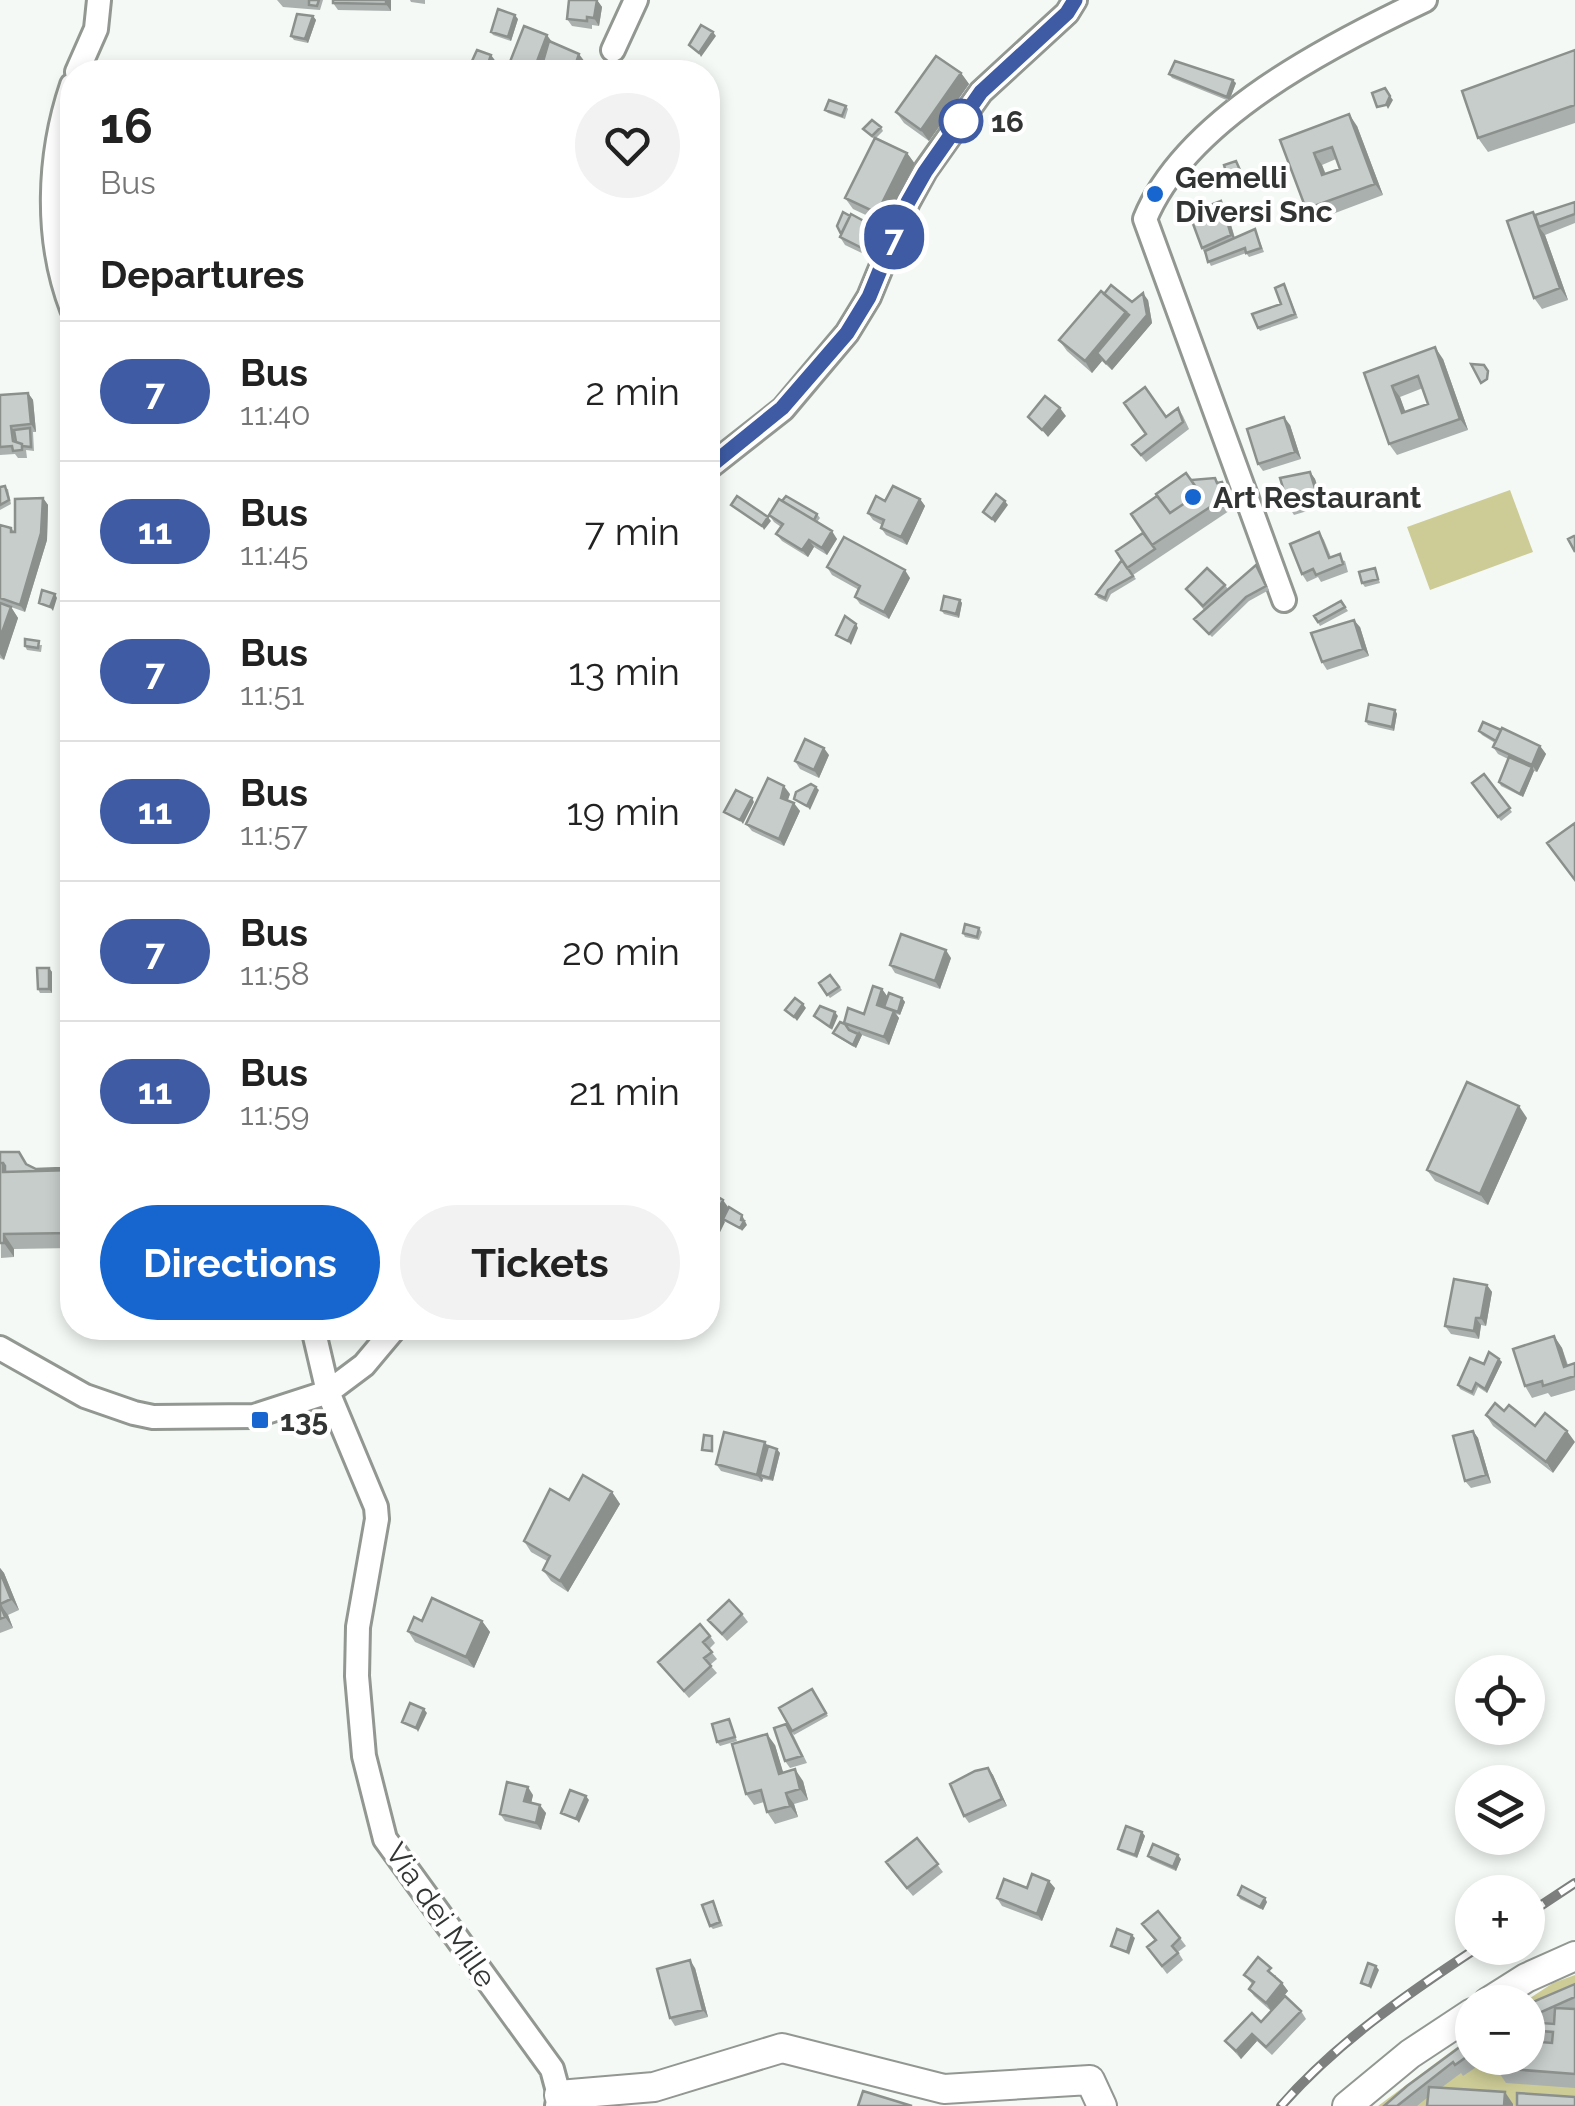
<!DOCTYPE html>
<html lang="en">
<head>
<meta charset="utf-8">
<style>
	:root { --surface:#fff; --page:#f2f2f2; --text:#222; --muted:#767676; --line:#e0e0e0; --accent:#1766d0 }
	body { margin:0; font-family:Raleway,sans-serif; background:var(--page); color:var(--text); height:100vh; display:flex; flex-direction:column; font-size:38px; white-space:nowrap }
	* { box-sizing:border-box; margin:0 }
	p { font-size:32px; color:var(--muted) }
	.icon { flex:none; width:55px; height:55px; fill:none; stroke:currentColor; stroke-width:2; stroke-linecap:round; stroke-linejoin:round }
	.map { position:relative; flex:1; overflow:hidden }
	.side { position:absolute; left:60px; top:60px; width:660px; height:1280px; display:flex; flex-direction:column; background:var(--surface); border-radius:40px; box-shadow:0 5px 15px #0003 }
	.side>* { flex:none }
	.badge { padding:0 20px; border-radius:32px; font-size:35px; line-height:65px }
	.buttons { position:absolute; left:1455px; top:1655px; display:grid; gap:20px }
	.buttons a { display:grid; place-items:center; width:90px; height:90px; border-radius:50%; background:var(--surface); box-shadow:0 5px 15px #0003; font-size:50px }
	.map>.badge { position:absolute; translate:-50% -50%; box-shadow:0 0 0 5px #fff }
	h2 { padding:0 40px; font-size:38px; line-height:90px }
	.round { display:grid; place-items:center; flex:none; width:105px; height:105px; border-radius:52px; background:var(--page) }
	.summary { display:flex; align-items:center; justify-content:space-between; height:170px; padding:0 40px }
	h1 { font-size:48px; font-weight:700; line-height:75px }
	.primary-button { display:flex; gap:20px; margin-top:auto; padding:20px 40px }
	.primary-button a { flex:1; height:115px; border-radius:60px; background:var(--accent); color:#fff; font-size:40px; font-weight:700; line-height:115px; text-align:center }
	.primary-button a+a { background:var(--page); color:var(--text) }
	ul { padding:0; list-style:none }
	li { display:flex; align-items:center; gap:30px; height:140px; padding:0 40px; border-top:2px solid var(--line) }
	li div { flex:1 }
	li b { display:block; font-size:38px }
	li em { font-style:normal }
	li .badge { min-width:110px; font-weight:700; text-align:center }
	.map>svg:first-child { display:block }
	.green { fill:#cdcc97 }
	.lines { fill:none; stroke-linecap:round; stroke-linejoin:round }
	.minor-casing { stroke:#929792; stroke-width:28 }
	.tertiary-casing { stroke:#929792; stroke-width:32 }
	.minor { stroke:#fff; stroke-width:22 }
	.tertiary { stroke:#fff; stroke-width:28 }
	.rail-casing { stroke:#7c7f7d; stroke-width:10 }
	.rail { stroke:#fff; stroke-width:6; stroke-dasharray:19; stroke-linecap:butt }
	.wall { fill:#aab0ae; fill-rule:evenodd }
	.shaded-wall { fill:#8b908d }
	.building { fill:#c6cdca; stroke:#8b908d; stroke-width:2.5; fill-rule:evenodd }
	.line-casing { stroke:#fff; stroke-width:22 }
	.line { stroke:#3e5ba3; stroke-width:15 }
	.stop-dot { fill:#fff; stroke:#3e5ba3; stroke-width:5 }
	.poi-dot { fill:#1766d0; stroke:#fff; stroke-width:4 }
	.labels { text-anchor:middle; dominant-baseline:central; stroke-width:8; stroke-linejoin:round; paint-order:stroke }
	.stop-label { font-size:30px; font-weight:bold; fill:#333534; stroke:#fff; text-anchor:start }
	.poi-label { font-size:30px; font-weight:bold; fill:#333534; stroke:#fff; text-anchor:start }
	.street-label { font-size:30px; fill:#333534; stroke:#fff }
</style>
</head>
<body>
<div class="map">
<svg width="1575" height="2106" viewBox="0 0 1575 2106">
	<rect width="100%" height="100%" fill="#f4f9f5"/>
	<path class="green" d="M 1510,490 L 1533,552 L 1430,590 L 1407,527 Z
		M 1575,1975 L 1575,2106 L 1378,2106 L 1472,2036 L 1472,2058 L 1528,2058 L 1528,2002 L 1524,2002 L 1553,1983 Z"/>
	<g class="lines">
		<defs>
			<path id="minor" d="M 613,50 L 636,0
				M 77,72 L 96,29 L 99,0
				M 72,85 C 48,156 45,239 72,309
				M 708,468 L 783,409 L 847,333 L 869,297 L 908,202 L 925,171 L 981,92 L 1067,13 L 1075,0
				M 1284,600 L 1145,219 C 1186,118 1332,44 1425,0
				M 313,1328 L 328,1392 L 376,1507 L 377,1519 L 358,1627 L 357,1676 L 364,1756 L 385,1839 L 552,2069 L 559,2095 L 557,2106
				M 0,1348 L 85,1396 L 134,1413 L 153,1417 L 254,1416 L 328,1392 L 364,1365 L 395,1328"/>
			<path id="tertiary" d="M 1488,2002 L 1526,1978 L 1575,1956
				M 559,2095 L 654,2087 L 782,2048 L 944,2089 L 1090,2080 L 1102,2106
				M 1347,2106 L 1410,2054 L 1472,2013"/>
		</defs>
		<use href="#minor" class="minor-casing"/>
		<use href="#tertiary" class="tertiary-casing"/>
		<use href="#minor" class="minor"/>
		<use href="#tertiary" class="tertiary"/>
		<defs>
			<path id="rail" d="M 1528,1914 L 1575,1883
				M 1281,2106 C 1336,2043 1407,1994 1477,1948"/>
		</defs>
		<use href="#rail" class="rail-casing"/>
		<use href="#rail" class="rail"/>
	</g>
	<path class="wall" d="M 277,0 L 323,0 L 320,10 L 283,7 Z
		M 391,0 L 391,11 L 338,10 L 333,3 Z
		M 410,0 L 425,0 L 425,4 L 411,2 Z
		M 597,0 L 602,7 L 599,26 L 592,25 L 592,29 L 572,26 L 567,19 Z
		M 313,16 L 316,20 L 308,43 L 294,40 L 291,36 Z
		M 518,19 L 511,41 L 493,35 L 491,32 Z
		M 1575,50 L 1575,123 L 1488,152 L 1478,138 Z
		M 961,73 L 969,84 L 929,141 L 904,123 L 896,112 Z
		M 1169,74 L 1236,83 L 1229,101 L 1172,78 Z
		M 846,106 L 848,109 L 845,119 L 828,113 L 825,110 Z
		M 1357,126 L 1383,195 L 1314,221 L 1306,209 L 1280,140 ZM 1336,159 L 1340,169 L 1326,174 L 1322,165 Z
		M 881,127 L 883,131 L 876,138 L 907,153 L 915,164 L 885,224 L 853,209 L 845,198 L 874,139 L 863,129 Z
		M 1236,161 L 1242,174 L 1230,179 L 1227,175 Z
		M 1575,202 L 1575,223 L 1545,235 L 1568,300 L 1542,309 L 1534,298 L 1535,215 Z
		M 1226,208 L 1235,238 L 1255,229 L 1264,252 L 1249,257 L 1246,253 L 1211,266 L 1202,248 Z
		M 873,226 L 879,233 L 868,256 L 845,245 L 840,237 Z
		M 1286,288 L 1298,318 L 1260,331 L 1258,328 L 1281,304 Z
		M 1104,294 L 1132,302 L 1148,300 L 1152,323 L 1112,370 L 1102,361 L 1092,373 L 1067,351 L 1059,340 Z
		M 1443,359 L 1468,430 L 1397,455 L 1389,444 L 1364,373 ZM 1423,388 L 1428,404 L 1405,412 L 1400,397 Z
		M 28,393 L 33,400 L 36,432 L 33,432 L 34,451 L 26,450 L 27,458 L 18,458 L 15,454 L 0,455 L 0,395 Z
		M 1178,408 L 1183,416 L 1189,429 L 1146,462 L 1132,445 Z
		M 1290,425 L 1301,459 L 1263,471 L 1258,464 Z
		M 1310,472 L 1315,479 L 1324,506 L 1294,515 L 1289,507 Z
		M 1219,482 L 1230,493 L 1235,507 L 1133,575 L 1136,579 L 1111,594 L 1107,602 L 1098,598 L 1096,594 L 1200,493 Z
		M 0,487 L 8,489 L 11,504 L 0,510 Z
		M 43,498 L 48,505 L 47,540 L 25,612 L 11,607 L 18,618 L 4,660 L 0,658 L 0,525 L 11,528 L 15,532 Z
		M 920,499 L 925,506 L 907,545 L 886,535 L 881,528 L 882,525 L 873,520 L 868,513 L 885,501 Z
		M 817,514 L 820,518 L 817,522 L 837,539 L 827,555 L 814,547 L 808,557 L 782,541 L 776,534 L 781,527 L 774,522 L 769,515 Z
		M 1319,532 L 1324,540 L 1331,557 L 1345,561 L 1348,572 L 1321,582 L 1318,577 L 1307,582 L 1302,574 Z
		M 827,567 L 910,578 L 889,619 L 860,604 L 855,597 L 859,590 L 832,575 Z
		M 1258,568 L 1269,590 L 1249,601 L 1212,637 L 1194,619 L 1204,610 L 1186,589 L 1225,585 L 1228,589 Z
		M 1375,568 L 1380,583 L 1365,587 L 1362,583 Z
		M 960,600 L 962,603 L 959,618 L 944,614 L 941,610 Z
		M 1341,601 L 1348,611 L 1320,626 L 1314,616 Z
		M 1360,627 L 1369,656 L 1327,670 L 1322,662 Z
		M 42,645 L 41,652 L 27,650 L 25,646 Z
		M 1395,710 L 1397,714 L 1394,731 L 1368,725 L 1366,721 Z
		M 1479,731 L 1540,746 L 1546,754 L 1537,772 L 1534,771 L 1523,797 L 1501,786 L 1499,782 L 1508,759 L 1498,754 L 1493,747 L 1495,743 L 1482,735 Z
		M 829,755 L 819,778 L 800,769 L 795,761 Z
		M 1484,774 L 1512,812 L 1501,821 L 1472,783 Z
		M 790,794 L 787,801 L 800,811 L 784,846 L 752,831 L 746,824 Z
		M 979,928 L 982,932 L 979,940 L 965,937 L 963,933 Z
		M 951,958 L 940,989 L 895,973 L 890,965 Z
		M 49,968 L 52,972 L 52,993 L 40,993 L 38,989 Z
		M 830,975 L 842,990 L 830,998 L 819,983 Z
		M 882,989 L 887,996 L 902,998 L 905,1002 L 900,1015 L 896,1014 L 899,1018 L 889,1045 L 862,1035 L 856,1048 L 836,1036 L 833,1033 L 864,1014 Z
		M 1527,1118 L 1488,1205 L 1435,1181 L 1427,1170 Z
		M 0,1152 L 36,1169 L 62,1168 L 72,1164 L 72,1248 L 14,1249 L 14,1257 L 1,1258 Z
		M 1487,1285 L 1492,1292 L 1486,1326 L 1481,1325 L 1479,1339 L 1451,1334 L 1445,1326 Z
		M 1554,1336 L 1562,1348 L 1568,1365 L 1575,1376 L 1575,1390 L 1551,1397 L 1548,1393 L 1532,1398 L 1525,1386 Z
		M 1499,1359 L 1502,1362 L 1487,1393 L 1478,1387 L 1474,1396 L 1460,1389 L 1458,1385 L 1484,1364 Z
		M 1509,1405 L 1553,1473 L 1493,1426 L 1486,1415 L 1504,1411 Z
		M 1473,1431 L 1478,1438 L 1491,1483 L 1471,1488 L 1465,1481 Z
		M 765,1442 L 768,1446 L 780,1453 L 773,1481 L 763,1479 L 762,1482 L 721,1471 L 716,1464 Z
		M 612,1492 L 620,1504 L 568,1592 L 551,1581 L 543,1570 L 547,1561 L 531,1552 L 524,1541 L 569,1500 Z
		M 0,1568 L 4,1573 L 19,1610 L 8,1615 L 13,1628 L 0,1633 Z
		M 742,1614 L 748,1622 L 727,1641 L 708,1620 Z
		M 422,1621 L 482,1621 L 490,1632 L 474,1668 L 415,1642 L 408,1631 Z
		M 710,1636 L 715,1643 L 709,1649 L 717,1659 L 710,1665 L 717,1673 L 689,1698 L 658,1662 Z
		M 812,1689 L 828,1716 L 794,1735 L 792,1732 L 807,1763 L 790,1768 L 785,1761 L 786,1724 Z
		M 729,1719 L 737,1741 L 720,1746 L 717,1742 Z
		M 775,1745 L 783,1773 L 803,1781 L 808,1800 L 794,1804 L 798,1817 L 775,1824 L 767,1812 L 764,1802 L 754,1805 L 746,1794 Z
		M 988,1768 L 993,1775 L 1007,1806 L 969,1823 L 964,1816 Z
		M 533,1795 L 531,1803 L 546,1813 L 541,1830 L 505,1821 L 500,1814 Z
		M 1142,1832 L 1145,1836 L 1137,1858 L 1121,1852 L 1118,1849 Z
		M 917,1838 L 943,1872 L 913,1896 L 891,1870 Z
		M 1148,1856 L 1181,1859 L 1176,1871 L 1151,1860 Z
		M 1055,1888 L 1042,1921 L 1002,1906 L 997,1898 Z
		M 1238,1895 L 1267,1902 L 1263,1910 L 1240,1899 Z
		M 715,1905 L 723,1926 L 713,1929 L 710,1926 Z
		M 1142,1924 L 1180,1938 L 1186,1946 L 1178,1952 L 1183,1960 L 1167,1974 L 1147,1947 L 1155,1941 Z
		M 695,1968 L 708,2017 L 675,2026 L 670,2018 Z
		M 1244,1975 L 1276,1975 L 1275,1977 L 1282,1983 L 1288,1991 L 1271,2011 L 1254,1996 L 1249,1989 L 1252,1984 Z
		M 1575,1984 L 1575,2088 L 1506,2083 L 1496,2068 L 1535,2042 L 1528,2032 L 1528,2004 Z
		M 1301,2011 L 1306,2019 L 1272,2055 L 1257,2041 L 1241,2059 L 1225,2041 Z
		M 1472,2038 L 1472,2058 L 1490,2058 L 1463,2076 L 1461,2073 L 1441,2088 L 1513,2104 L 1428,2097 L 1417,2106 L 1384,2106 Z"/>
	<path class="shaded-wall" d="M 386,0 L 391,0 L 391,11 L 386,4 Z
		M 597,0 L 602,7 L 599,26 L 594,18 Z
		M 515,15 L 518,19 L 511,41 L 508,37 Z
		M 313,16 L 316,20 L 308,43 L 305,39 Z
		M 713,32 L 716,36 L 701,57 L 699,53 Z
		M 547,35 L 552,42 L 541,72 L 533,72 Z
		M 579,54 L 585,62 L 581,72 L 573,72 Z
		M 491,55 L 497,63 L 493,72 L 485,72 Z
		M 961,73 L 969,84 L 929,141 L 921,130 Z
		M 1233,80 L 1236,83 L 1229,101 L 1227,97 Z
		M 1390,96 L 1393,100 L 1388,109 L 1386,105 Z
		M 1349,114 L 1357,126 L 1383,195 L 1375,184 Z
		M 907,153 L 915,164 L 885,224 L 877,213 Z
		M 1314,153 L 1322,165 L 1330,187 L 1322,175 Z
		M 1221,201 L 1226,208 L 1236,243 L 1231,235 Z
		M 1533,212 L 1540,223 L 1539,227 L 1545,235 L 1568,300 L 1560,288 Z
		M 873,226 L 879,233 L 868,256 L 862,248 Z
		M 1143,293 L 1148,300 L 1152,323 L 1112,370 L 1106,363 Z
		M 1126,312 L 1134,323 L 1097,353 L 1102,361 L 1092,373 L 1085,361 Z
		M 1435,347 L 1443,359 L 1468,430 L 1460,419 Z
		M 1392,386 L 1400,397 L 1410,424 L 1402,413 Z
		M 28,393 L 33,400 L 36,432 L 31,424 Z
		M 1060,408 L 1066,416 L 1048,437 L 1042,430 Z
		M 1284,417 L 1290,425 L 1301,459 L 1295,452 Z
		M 1310,472 L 1315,479 L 1324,506 L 1318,498 Z
		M 1222,482 L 1230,493 L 1235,507 L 1227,496 Z
		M 43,498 L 48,505 L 47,540 L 25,612 L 20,605 Z
		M 920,499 L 925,506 L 907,545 L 901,537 Z
		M 1005,501 L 1008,505 L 995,523 L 992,519 Z
		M 768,517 L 771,521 L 764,530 L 762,526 Z
		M 832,531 L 837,539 L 827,555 L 822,548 Z
		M 809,540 L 814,547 L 808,557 L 802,550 Z
		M 905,570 L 910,578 L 889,619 L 884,612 Z
		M 55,594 L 57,598 L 53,611 L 50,607 Z
		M 960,600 L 962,603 L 959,618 L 956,614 Z
		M 11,607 L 18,618 L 4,660 L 0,654 L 0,638 Z
		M 1354,620 L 1360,627 L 1369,656 L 1363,649 Z
		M 856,624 L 858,628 L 851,645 L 848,641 Z
		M 1395,710 L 1397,714 L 1394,731 L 1392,727 Z
		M 1540,746 L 1546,754 L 1537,772 L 1532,765 Z
		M 824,748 L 829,755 L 819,778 L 814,770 Z
		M 1532,767 L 1534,771 L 1523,797 L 1520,794 Z
		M 784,786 L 790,794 L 786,806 L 781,798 Z
		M 816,787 L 819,790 L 810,810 L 807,806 Z
		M 752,798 L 754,802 L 743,824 L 740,820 Z
		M 794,803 L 800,811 L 784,846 L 779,839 Z
		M 946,950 L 951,958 L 940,989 L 935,981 Z
		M 49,968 L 52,972 L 52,993 L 49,989 Z
		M 882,989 L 887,996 L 882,1013 L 877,1005 Z
		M 902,998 L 905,1002 L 900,1015 L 898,1012 Z
		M 803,1004 L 806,1008 L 797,1021 L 794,1017 Z
		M 894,1011 L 899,1018 L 889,1045 L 884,1037 Z
		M 835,1012 L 838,1016 L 832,1030 L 830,1027 Z
		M 859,1031 L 862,1035 L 856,1048 L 853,1045 Z
		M 1519,1106 L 1527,1118 L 1488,1205 L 1480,1194 Z
		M 723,1200 L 731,1211 L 723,1219 L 725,1222 L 708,1257 L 708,1230 Z
		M 742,1215 L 747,1225 L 742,1231 L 740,1228 Z
		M 4,1234 L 14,1249 L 14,1257 L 4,1243 Z
		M 1487,1285 L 1492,1292 L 1486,1326 L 1481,1318 Z
		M 1476,1318 L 1481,1325 L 1479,1339 L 1474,1331 Z
		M 1554,1336 L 1562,1348 L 1571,1378 L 1564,1367 Z
		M 1499,1359 L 1502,1362 L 1487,1393 L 1485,1389 Z
		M 1473,1431 L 1478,1438 L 1491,1483 L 1486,1475 Z
		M 1567,1431 L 1575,1442 L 1553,1473 L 1546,1462 Z
		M 765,1442 L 770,1450 L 760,1475 L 763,1479 L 762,1482 L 757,1475 Z
		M 777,1449 L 780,1453 L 773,1481 L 770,1478 Z
		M 612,1492 L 620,1504 L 568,1592 L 560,1581 Z
		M 0,1568 L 4,1573 L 19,1610 L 11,1599 L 0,1572 Z
		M 0,1604 L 8,1615 L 13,1628 L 5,1617 Z
		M 482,1621 L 490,1632 L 474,1668 L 466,1657 Z
		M 424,1709 L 427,1713 L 418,1732 L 416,1728 Z
		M 767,1734 L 775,1745 L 787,1785 L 779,1774 Z
		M 988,1768 L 993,1775 L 1007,1806 L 1002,1799 Z
		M 795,1769 L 803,1781 L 808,1800 L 800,1789 Z
		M 528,1787 L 533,1795 L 530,1808 L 524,1801 Z
		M 786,1793 L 794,1804 L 798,1817 L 790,1806 Z
		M 586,1796 L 589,1800 L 579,1823 L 576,1819 Z
		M 540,1805 L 546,1813 L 541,1830 L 536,1823 Z
		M 1142,1832 L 1145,1836 L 1137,1858 L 1135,1855 Z
		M 1178,1855 L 1181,1859 L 1176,1871 L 1173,1867 Z
		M 1049,1881 L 1055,1888 L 1042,1921 L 1037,1914 Z
		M 1265,1898 L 1267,1902 L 1263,1910 L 1260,1907 Z
		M 1132,1935 L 1135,1938 L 1129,1955 L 1127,1952 Z
		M 690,1960 L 695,1968 L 708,2017 L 703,2010 Z
		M 1376,1966 L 1379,1970 L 1371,1989 L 1369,1986 Z
		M 1282,1983 L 1288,1991 L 1271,2011 L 1266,2003 Z
		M 1252,2034 L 1257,2041 L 1241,2059 L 1236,2051 Z
		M 1505,2092 L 1513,2104 L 1513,2106 L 1504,2106 Z"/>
	<path class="building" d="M 309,0 L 319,0 L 317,6 L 309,5 Z
		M 333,0 L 386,0 L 386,4 L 333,3 Z
		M 569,0 L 597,0 L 594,18 L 587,17 L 587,21 L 567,19 Z
		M 498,9 L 515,15 L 508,37 L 491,32 Z
		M 297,14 L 313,16 L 305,39 L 291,36 Z
		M 701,25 L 713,32 L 699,53 L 689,45 Z
		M 524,26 L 547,35 L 533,72 L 506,72 Z
		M 549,41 L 579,54 L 573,72 L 540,72 Z
		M 477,50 L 491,55 L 485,72 L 467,72 Z
		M 1575,50 L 1575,105 L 1478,138 L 1462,91 Z
		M 936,56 L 961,73 L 921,130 L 896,112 Z
		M 1175,61 L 1233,80 L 1227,97 L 1169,74 Z
		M 221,63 L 222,72 L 193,72 L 192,68 Z
		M 281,66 L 281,72 L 245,72 L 244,67 Z
		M 1385,88 L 1390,96 L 1386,105 L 1377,107 L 1372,93 Z
		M 829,100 L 846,106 L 842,116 L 825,110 Z
		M 1349,114 L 1375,184 L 1306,209 L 1280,140 ZM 1332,147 L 1340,169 L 1322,175 L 1314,153 Z
		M 872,120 L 881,127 L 872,136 L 863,129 Z
		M 875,138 L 907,153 L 877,213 L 845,198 Z
		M 1236,161 L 1240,170 L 1227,175 L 1224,165 Z
		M 1221,201 L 1231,235 L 1202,248 L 1189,213 Z
		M 1575,202 L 1575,214 L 1539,227 L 1535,215 Z
		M 843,212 L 850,216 L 841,234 L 837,226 Z
		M 1533,212 L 1560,288 L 1534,298 L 1507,221 Z
		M 851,214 L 873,226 L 862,248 L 840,237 Z
		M 1255,229 L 1261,248 L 1246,253 L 1245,248 L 1208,262 L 1205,251 Z
		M 1284,284 L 1295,314 L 1258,328 L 1252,314 L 1281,304 L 1275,288 Z
		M 1111,285 L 1132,302 L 1143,293 L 1147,315 L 1106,363 L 1097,353 L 1129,315 L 1104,294 Z
		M 1101,291 L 1126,312 L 1085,361 L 1059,340 Z
		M 1435,347 L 1460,419 L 1389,444 L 1364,373 ZM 1418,376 L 1428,404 L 1402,413 L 1392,386 Z
		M 1471,364 L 1484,365 L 1488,371 L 1487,379 L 1481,383 Z
		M 1145,387 L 1166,417 L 1178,408 L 1183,422 L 1141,455 L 1132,445 L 1146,434 L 1124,403 Z
		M 28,393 L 31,424 L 11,426 L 13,441 L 22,444 L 22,450 L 13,451 L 12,446 L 0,447 L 0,395 Z
		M 1045,396 L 1060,408 L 1042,430 L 1028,417 Z
		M 1284,417 L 1295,452 L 1258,464 L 1247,429 Z
		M 70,418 L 72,418 L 72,429 L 69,429 Z
		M 30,428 L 31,447 L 22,446 L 22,444 L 16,442 L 14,430 Z
		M 1310,472 L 1318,498 L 1289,507 L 1280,478 Z
		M 1186,473 L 1200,493 L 1170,513 L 1156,494 Z
		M 1215,478 L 1217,483 L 1222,482 L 1227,496 L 1152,545 L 1131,514 L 1157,496 L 1170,513 L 1200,493 L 1191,480 Z
		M 5,486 L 9,500 L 0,505 L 0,487 Z
		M 893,486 L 920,499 L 901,537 L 881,528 L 884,520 L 868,513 L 876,496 L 885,501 Z
		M 996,494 L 1005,501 L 992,519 L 983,512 Z
		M 737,496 L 768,517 L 762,526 L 731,505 Z
		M 786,496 L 817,514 L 814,520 L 782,501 Z
		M 43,498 L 41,533 L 20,605 L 0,598 L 0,525 L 11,528 L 11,532 L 15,532 L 15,499 Z
		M 779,499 L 832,531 L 822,548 L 809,540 L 802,550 L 776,534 L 783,524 L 769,515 Z
		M 1319,532 L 1329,558 L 1340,554 L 1343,564 L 1316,575 L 1313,569 L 1302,574 L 1290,544 Z
		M 1143,533 L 1155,549 L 1127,568 L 1116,551 Z
		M 1574,536 L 1575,536 L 1575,552 L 1568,539 Z
		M 844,537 L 905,570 L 884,612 L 855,597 L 860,586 L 827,567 Z
		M 1122,560 L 1133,576 L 1108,590 L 1105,598 L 1096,594 Z
		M 1256,565 L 1266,586 L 1246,597 L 1209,634 L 1194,619 Z
		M 1207,568 L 1225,585 L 1203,606 L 1186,589 Z
		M 1375,568 L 1378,579 L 1362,583 L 1359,572 Z
		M 42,590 L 55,594 L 50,607 L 39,603 Z
		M 944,596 L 960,600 L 956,614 L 941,610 Z
		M 1341,601 L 1345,607 L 1318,622 L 1314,616 Z
		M 0,603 L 11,607 L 0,638 Z
		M 845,616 L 856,624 L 848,641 L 836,635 Z
		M 1354,620 L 1363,649 L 1322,662 L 1311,633 Z
		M 25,639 L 39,641 L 38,648 L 25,646 Z
		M 1369,704 L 1395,710 L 1392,727 L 1366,721 Z
		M 1483,722 L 1501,730 L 1496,741 L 1479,731 Z
		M 1502,728 L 1540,746 L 1532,765 L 1493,747 Z
		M 805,739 L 824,748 L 814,770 L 795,761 Z
		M 1509,757 L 1532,767 L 1520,794 L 1499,782 Z
		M 1484,774 L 1510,808 L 1498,817 L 1472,783 Z
		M 768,778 L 784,786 L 781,798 L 794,803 L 779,839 L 746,824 Z
		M 811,784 L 816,787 L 807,806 L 794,799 L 796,792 Z
		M 736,790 L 752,798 L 740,820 L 724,812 Z
		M 1575,823 L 1575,880 L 1547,843 Z
		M 965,924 L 979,928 L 977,937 L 963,933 Z
		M 901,934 L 946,950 L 935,981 L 890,965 Z
		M 37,968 L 49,968 L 49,989 L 38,989 Z
		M 830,975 L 839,987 L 827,995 L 819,983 Z
		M 873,986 L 882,989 L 877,1005 L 894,1011 L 884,1037 L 844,1023 L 848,1008 L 864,1014 Z
		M 889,993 L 902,998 L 898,1012 L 884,1007 Z
		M 795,998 L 803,1004 L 794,1017 L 785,1010 Z
		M 820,1006 L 835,1012 L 830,1027 L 814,1016 Z
		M 840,1022 L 845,1024 L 849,1030 L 858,1034 L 853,1045 L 833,1033 Z
		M 1467,1082 L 1519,1106 L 1480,1194 L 1427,1170 Z
		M 0,1152 L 19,1152 L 26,1164 L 36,1169 L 62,1168 L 62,1164 L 72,1164 L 72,1170 L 5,1172 L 5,1166 L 3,1163 L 0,1163 Z
		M 0,1163 L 3,1163 L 3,1172 L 72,1170 L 72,1233 L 4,1234 L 4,1243 L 0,1243 Z
		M 708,1191 L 723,1200 L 708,1230 Z
		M 729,1207 L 742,1215 L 741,1220 L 744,1221 L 740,1228 L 723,1219 Z
		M 1454,1279 L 1487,1285 L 1481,1318 L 1476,1318 L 1474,1331 L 1445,1326 Z
		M 1554,1336 L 1564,1367 L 1575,1363 L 1575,1376 L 1543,1386 L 1542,1381 L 1525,1386 L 1513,1349 Z
		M 1489,1352 L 1499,1359 L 1485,1389 L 1476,1383 L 1472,1392 L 1458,1385 L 1470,1358 L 1484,1364 Z
		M 1495,1403 L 1504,1411 L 1509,1405 L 1535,1426 L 1545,1413 L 1567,1431 L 1546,1462 L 1486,1415 Z
		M 1473,1431 L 1486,1475 L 1465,1481 L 1453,1436 Z
		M 724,1432 L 765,1442 L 757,1475 L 716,1464 Z
		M 704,1435 L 712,1436 L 712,1451 L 702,1450 Z
		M 768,1446 L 777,1449 L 770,1478 L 760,1475 Z
		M 583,1475 L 612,1492 L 560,1581 L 543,1570 L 550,1556 L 524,1541 L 550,1489 L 569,1500 Z
		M 0,1572 L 11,1599 L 0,1604 L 5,1617 L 0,1619 Z
		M 432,1598 L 482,1621 L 466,1657 L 408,1631 L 414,1617 L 422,1621 Z
		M 729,1600 L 742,1614 L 722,1634 L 708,1620 Z
		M 700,1624 L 710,1636 L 703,1642 L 712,1652 L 704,1658 L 711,1666 L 684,1691 L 658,1662 Z
		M 812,1689 L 826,1713 L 792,1731 L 779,1708 Z
		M 410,1703 L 424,1709 L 416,1728 L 402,1722 Z
		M 729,1719 L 735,1737 L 717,1742 L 712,1724 Z
		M 786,1724 L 802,1756 L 785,1761 L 774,1728 Z
		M 767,1734 L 779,1774 L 795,1769 L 800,1789 L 786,1793 L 790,1806 L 767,1812 L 761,1790 L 746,1794 L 732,1744 Z
		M 988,1768 L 1002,1799 L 964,1816 L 950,1784 L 975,1771 Z
		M 507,1782 L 528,1787 L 524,1801 L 540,1805 L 536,1823 L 500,1814 Z
		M 570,1790 L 586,1796 L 576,1819 L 561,1813 Z
		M 1126,1826 L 1142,1832 L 1135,1855 L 1118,1849 Z
		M 917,1838 L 938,1864 L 907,1888 L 886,1862 Z
		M 1153,1844 L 1178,1855 L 1173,1867 L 1148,1856 Z
		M 1032,1874 L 1049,1881 L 1037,1914 L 997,1898 L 1004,1879 L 1027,1888 Z
		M 1242,1886 L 1265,1898 L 1260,1907 L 1238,1895 Z
		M 713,1901 L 720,1922 L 710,1926 L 702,1905 Z
		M 1158,1911 L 1180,1938 L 1172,1946 L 1178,1953 L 1162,1966 L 1147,1947 L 1156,1940 L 1142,1924 Z
		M 1117,1929 L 1132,1935 L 1127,1952 L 1111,1946 Z
		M 1258,1957 L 1271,1968 L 1268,1971 L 1282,1983 L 1266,2003 L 1249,1989 L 1254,1982 L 1244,1975 Z
		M 690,1960 L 703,2010 L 670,2018 L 657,1969 Z
		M 1368,1963 L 1376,1966 L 1369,1986 L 1361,1983 Z
		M 1575,1984 L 1575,1997 L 1528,2018 L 1528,2004 Z
		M 1285,1996 L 1301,2011 L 1266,2047 L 1252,2034 L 1236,2051 L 1225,2041 L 1252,2013 L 1261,2022 Z
		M 1555,2008 L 1575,2009 L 1575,2074 L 1496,2068 L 1496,2058 L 1528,2058 L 1528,2041 L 1552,2043 L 1553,2032 L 1528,2030 L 1528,2022 L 1554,2024 Z
		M 1472,2038 L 1472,2053 L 1455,2065 L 1453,2062 L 1397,2106 L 1384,2106 L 1407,2086 Z
		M 1429,2087 L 1505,2092 L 1504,2106 L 1427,2106 Z
		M 863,2091 L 912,2106 L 858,2106 Z
		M 1517,2093 L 1575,2097 L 1575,2106 L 1517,2106 Z"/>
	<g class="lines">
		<defs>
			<path id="line" d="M 708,468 L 782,408 L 847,333 L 869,297 L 908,202 L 925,172 L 981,92 L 1067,13 L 1075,0"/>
		</defs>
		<use href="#line" class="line-casing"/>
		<use href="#line" class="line"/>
	</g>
	<circle class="stop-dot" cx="961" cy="121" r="20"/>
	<g class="poi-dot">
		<circle cx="1155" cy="194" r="10"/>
		<circle cx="1193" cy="497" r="10"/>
		<rect x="250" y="1410" width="20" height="20" rx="5"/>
	</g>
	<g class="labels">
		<g class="stop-label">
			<text x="991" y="121">16</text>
		</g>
		<g class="poi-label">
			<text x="1175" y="177">Gemelli<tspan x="1175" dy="34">Diversi Snc</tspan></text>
			<text x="1213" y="497">Art Restaurant</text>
			<text x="280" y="1420">135</text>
		</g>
		<g class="street-label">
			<text transform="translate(441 1915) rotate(55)">Via dei Mille</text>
		</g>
	</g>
</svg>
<div class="buttons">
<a><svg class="icon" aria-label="locate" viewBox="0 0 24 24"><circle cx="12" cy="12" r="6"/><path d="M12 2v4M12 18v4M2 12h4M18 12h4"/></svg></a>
<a><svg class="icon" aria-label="layers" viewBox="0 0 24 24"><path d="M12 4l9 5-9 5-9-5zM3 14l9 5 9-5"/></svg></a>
<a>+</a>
<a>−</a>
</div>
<b class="badge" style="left:894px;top:237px;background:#3e5ba3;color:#fff">7</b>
<section class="side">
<div class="summary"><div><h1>16</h1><p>Bus</p></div><a class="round"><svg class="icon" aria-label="heart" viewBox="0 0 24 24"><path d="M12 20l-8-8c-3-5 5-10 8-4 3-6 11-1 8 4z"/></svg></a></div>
<h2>Departures</h2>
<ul>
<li><span class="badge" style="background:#3e5ba3;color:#fff">7</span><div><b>Bus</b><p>11:40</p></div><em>2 min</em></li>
<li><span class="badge" style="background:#3e5ba3;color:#fff">11</span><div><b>Bus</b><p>11:45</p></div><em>7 min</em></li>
<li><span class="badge" style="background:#3e5ba3;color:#fff">7</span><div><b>Bus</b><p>11:51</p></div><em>13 min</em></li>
<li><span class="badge" style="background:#3e5ba3;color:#fff">11</span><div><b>Bus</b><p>11:57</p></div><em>19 min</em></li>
<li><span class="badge" style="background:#3e5ba3;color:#fff">7</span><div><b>Bus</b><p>11:58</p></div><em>20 min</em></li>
<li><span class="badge" style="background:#3e5ba3;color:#fff">11</span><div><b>Bus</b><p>11:59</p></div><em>21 min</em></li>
</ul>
<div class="primary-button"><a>Directions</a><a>Tickets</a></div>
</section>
</div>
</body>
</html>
